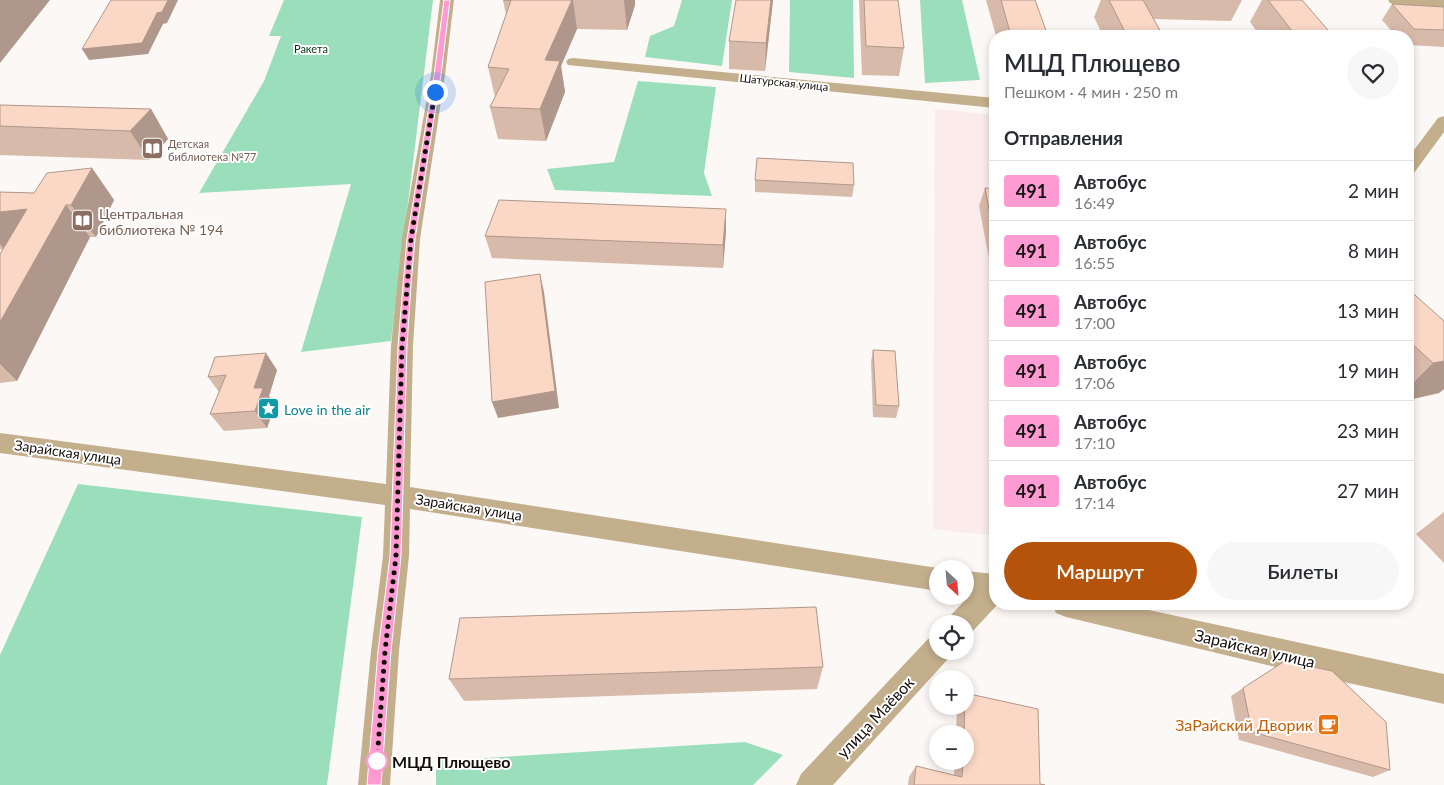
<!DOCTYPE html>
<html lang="ru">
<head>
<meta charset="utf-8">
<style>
	:root { --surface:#fff; --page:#f7f7f7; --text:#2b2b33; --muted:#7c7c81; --line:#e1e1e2; --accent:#b45309 }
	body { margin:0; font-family:Lato,sans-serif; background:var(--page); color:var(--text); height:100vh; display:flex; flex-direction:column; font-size:19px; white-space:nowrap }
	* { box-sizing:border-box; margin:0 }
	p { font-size:16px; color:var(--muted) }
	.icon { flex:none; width:28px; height:28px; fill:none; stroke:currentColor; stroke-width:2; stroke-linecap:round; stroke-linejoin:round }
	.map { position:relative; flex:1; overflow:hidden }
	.details { position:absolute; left:989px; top:30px; width:425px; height:580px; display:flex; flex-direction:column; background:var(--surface); border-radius:20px; box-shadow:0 2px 8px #0003 }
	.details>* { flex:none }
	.badge { padding:0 10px; border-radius:4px; font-size:18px; line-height:32px }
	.needle { width:32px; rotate:154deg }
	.controls { position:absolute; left:929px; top:560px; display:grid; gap:10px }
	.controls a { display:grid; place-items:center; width:45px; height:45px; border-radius:50%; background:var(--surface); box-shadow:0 2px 8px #0003; font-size:25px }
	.you { position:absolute; width:25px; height:25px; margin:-12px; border:4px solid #fff; border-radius:50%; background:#1a73e8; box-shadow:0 0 0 8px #1a73e833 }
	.map>.badge { position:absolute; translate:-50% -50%; box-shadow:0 0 0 2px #fff }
	h2 { padding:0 15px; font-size:19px; line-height:45px }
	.round { display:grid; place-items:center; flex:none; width:52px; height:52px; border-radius:26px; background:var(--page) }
	.summary { display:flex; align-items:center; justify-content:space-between; height:85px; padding:0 15px }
	h1 { font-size:24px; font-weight:600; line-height:38px }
	.primary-button { display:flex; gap:10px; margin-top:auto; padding:10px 15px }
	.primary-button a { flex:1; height:58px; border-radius:30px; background:var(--accent); color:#fff; font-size:20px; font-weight:600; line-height:58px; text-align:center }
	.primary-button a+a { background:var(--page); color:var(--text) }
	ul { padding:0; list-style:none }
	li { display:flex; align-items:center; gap:15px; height:60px; padding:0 15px; border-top:1px solid var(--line) }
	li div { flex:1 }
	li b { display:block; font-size:19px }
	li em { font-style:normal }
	li .badge { min-width:55px; font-weight:700; text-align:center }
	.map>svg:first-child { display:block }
	.education { fill:#fbebeb }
	.green { fill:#9bdebc }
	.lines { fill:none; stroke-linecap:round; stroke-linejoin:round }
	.minor { fill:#c4af8d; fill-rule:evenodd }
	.tertiary { fill:#c4af8d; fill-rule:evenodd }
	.wall { fill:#d8baaa }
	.shaded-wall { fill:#b0978b }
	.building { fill:#fbd8c6; stroke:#b0978b }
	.line { fill:#ff9ad2; stroke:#fff }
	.walk { stroke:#130d09; stroke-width:5; stroke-dasharray:0 9 }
	.stop-dot { fill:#fff; stroke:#ff9ad2; stroke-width:2.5 }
	.labels { text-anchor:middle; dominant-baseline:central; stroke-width:4; stroke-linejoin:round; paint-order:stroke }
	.far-park-label { font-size:11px; fill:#043220; stroke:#fff }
	.far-street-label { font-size:11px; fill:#130d09; stroke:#fff }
	.far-education-label { font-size:11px; fill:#785e54; stroke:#fff; text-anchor:start }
	.education-label { font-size:14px; fill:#785e54; stroke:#fff; text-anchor:start }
	.culture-label { font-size:14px; fill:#0d838f; stroke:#fff; text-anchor:start }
	.street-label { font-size:14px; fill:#130d09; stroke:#fff }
	.near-street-label { font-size:16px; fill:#130d09; stroke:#fff }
	.near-food-label { font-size:16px; fill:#c56008; stroke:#fff; text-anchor:end }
	.near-stop-label { font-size:16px; font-weight:bold; fill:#130d09; stroke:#fff; text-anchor:start }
</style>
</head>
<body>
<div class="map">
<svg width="1444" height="785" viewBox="0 0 1444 785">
	<rect width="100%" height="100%" fill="#fcf8f6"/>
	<path class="education" d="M 935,109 L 995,115 L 995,536 L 933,529 Z"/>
	<path class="green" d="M 284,0 L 433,0 L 391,341 L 301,352 L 351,184 L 199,193 L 264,81 L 281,36 L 269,36 Z
		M 682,0 L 732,0 L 722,66 L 645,57 L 650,36 L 674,26 Z
		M 790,0 L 853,0 L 854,78 L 789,72 Z
		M 920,0 L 962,0 L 980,80 L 925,83 Z
		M 638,81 L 716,87 L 704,173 L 712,196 L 555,190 L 547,169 L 614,162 Z
		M 78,484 L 362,517 L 327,785 L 0,785 L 0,655 Z
		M 745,742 L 783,755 L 753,785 L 436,785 L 436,761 Z"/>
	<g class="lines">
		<path class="minor" d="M 440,0 L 454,0 L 445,75 L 420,239 L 413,346 L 410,487 L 944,569 L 938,569 L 938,591 L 410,509 L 409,556 L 399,651 L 390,785 L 358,785 L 371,651 L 383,556 L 385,505 L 0,453 L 0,433 L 386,484 L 391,346 L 402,239 L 431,75 Z
			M 573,58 L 995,98 L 995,108 L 568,65 L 566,62 L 568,59 Z
			M 1444,116 L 1444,132 L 1414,173 L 1408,174 L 1408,158 L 1438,118 Z
			M 965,571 L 995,574 L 995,604 L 998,604 L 971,633 L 965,636 L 965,624 L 947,624 L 951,615 L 969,596 L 965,595 Z
			M 1052,604 L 1121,604 L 1444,674 L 1444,704 L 1267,665 L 1066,617 L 1056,613 Z
			M 938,635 L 938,651 L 951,651 L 948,659 L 833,785 L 796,785 L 801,774 L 928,639 Z"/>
		<path class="tertiary" d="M 1388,0 L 1444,0 L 1444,7 L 1396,5 L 1390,3 Z"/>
	</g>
	<path class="wall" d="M 503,0 L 635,0 L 635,5 L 627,30 L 577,29 L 561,66 L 565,92 L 546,141 L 498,139 L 490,107 L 495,97 L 488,67 L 506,15 Z
		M 773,0 L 765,71 L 729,69 L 729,41 Z
		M 859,0 L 898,0 L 904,48 L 899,76 L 862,75 Z
		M 986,0 L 1035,0 L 1048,36 L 996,36 Z
		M 1101,0 L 1242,0 L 1231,21 L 1154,19 L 1163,36 L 1103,36 L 1094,17 Z
		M 1262,0 L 1302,0 L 1333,36 L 1260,36 L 1250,22 Z
		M 1392,4 L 1444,7 L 1444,47 L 1408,45 L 1408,36 L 1396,36 L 1382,20 Z
		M 0,105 L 151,109 L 168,139 L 149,160 L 0,155 Z
		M 92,168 L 114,200 L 96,237 L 90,237 L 17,381 L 0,383 L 0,254 L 3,250 L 0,249 L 0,192 L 34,193 Z
		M 755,180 L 854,185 L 852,197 L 755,192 Z
		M 985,188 L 995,189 L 995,290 L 979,206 Z
		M 726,209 L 726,231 L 723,268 L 492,258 L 485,236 Z
		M 1408,289 L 1444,321 L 1444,389 L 1439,393 L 1408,400 Z
		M 873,350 L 899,406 L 896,418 L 873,417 L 871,362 Z
		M 277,370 L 269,396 L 275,405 L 267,428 L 224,431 L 210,414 L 219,392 L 208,377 Z
		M 1444,512 L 1444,563 L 1416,534 Z
		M 823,667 L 817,689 L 464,701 L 449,679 Z
		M 1243,688 L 1390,770 L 1373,777 L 1239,740 L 1231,696 Z
		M 957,706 L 965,706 L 1040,784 L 1045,785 L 908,785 L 909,777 L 916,766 L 954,775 L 955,761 L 965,761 L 965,734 L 956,734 Z"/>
	<path class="shaded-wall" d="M 0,0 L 50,0 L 0,63 Z
		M 168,0 L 178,0 L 167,23 L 163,24 L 148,54 L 89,60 L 82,49 Z
		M 572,0 L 573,0 L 577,29 L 561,66 L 565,92 L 546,141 L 540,109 L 545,60 Z
		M 624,0 L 635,0 L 635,5 L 627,30 Z
		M 771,0 L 773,0 L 765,71 L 766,43 Z
		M 151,109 L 168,139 L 149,160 L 130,131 Z
		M 92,168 L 114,200 L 96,237 L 71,205 Z
		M 66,205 L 90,237 L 17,381 L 0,364 L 0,322 L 5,250 L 0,244 L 0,212 Z
		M 726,209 L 726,231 L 723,268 L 723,245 Z
		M 540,274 L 544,292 L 559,408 L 498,418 L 492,402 Z
		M 266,353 L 277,370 L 269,396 L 275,405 L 267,428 L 255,411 L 254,388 Z
		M 1444,361 L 1444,389 L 1439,393 L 1408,400 L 1408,388 L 1433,363 Z"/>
	<path class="building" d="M 111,0 L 168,0 L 162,12 L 157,13 L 142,43 L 82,49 Z
		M 503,0 L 572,0 L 545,60 L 560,61 L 540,109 L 490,107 L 509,69 L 488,67 L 511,0 Z
		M 736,0 L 771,0 L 766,43 L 729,41 Z
		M 864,0 L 898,0 L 904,48 L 866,46 Z
		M 1001,0 L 1035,0 L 1048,36 L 1011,36 Z
		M 1109,0 L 1143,0 L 1163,36 L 1127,36 Z
		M 1268,0 L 1302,0 L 1333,36 L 1296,36 Z
		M 1392,4 L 1444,7 L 1444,30 L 1414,29 Z
		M 0,105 L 151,109 L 130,131 L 0,126 Z
		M 757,158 L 853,163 L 854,185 L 755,180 Z
		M 92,168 L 71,205 L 66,205 L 0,322 L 0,254 L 27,209 L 0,212 L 0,192 L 34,193 L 47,173 Z
		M 985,188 L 995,189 L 995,241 Z
		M 499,200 L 726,209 L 723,245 L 485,236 Z
		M 540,274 L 555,391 L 492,402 L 485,282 Z
		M 1408,289 L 1444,321 L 1444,361 L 1433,363 L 1408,340 Z
		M 873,350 L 895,351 L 899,406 L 876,405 Z
		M 266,353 L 254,388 L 263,388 L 255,411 L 210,414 L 226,375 L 208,377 L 215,357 Z
		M 816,607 L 823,667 L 449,679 L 460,618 Z
		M 1285,661 L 1332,671 L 1386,722 L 1390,770 L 1252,732 L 1243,688 Z
		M 965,693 L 1038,709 L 1040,784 L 1045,785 L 914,785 L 916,766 L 962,777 L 963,761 L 965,761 L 965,734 L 964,734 Z"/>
	<path class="line" d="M 444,0 L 450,0 L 441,75 L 415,239 L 411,285 L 407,346 L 401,556 L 391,651 L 381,785 L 367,785 L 378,651 L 390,556 L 398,346 L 403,285 L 407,239 L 434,75 Z"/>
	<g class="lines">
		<path class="walk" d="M 377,761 L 385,651 L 396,556 L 402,346 L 406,300 L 411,239 L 435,92"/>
	</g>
	<defs>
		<symbol id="library-square" viewBox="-11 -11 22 22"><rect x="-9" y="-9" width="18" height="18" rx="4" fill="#8d6e63" stroke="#fff"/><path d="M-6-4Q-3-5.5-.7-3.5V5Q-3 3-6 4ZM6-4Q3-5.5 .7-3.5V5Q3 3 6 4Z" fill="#fff"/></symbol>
		<symbol id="sight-square" viewBox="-11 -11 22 22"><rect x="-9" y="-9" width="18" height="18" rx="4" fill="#0f9aa8" stroke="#fff"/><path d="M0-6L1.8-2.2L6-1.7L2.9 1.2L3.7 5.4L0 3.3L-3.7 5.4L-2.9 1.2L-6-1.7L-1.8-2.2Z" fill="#fff"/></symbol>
		<symbol id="cafe-square" viewBox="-11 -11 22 22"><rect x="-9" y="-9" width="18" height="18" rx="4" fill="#e8710a" stroke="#fff"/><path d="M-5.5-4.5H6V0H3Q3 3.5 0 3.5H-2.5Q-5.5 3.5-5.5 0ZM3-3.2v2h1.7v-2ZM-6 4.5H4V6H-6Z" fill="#fff"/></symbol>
	</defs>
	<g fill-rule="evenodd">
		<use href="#library-square" x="140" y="136" width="25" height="25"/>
		<use href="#library-square" x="70" y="208" width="25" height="25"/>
		<use href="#sight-square" x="256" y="396" width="25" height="25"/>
		<use href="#cafe-square" x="1316" y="712" width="25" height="25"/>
	</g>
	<circle class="stop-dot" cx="377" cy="761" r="10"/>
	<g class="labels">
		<g class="far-park-label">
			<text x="311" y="48">Ракета</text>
		</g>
		<g class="far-street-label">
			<text transform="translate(784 82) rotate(6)">Шатурская улица</text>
		</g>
		<g class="far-education-label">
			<text x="168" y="143">Детская<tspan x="168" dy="13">библиотека №77</tspan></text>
		</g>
		<g class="education-label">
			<text x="99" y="213">Центральная<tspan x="99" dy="16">библиотека № 194</tspan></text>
		</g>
		<g class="culture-label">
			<text x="284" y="409">Love in the air</text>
		</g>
		<g class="street-label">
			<text transform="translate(68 452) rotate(8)">Зарайская улица</text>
			<text transform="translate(469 507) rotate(9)">Зарайская улица</text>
		</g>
		<g class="near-street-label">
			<text transform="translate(1255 648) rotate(13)">Зарайская улица</text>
			<text transform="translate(875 717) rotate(-47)">улица Маёвок</text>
		</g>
		<g class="near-food-label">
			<text x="1313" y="724">ЗаРайский Дворик</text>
		</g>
		<g class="near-stop-label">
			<text x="392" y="761">МЦД Плющево</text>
		</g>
	</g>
</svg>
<div class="controls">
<a><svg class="needle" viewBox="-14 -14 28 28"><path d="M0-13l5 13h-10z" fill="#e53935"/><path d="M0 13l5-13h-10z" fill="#7c7c81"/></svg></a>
<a><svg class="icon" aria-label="locate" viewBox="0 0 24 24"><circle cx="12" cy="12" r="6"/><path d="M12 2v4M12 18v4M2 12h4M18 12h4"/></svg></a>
<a>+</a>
<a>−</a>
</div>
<div class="you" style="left:435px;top:92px"></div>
<section class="details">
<div class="summary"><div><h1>МЦД Плющево</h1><p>Пешком · 4 мин · 250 m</p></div><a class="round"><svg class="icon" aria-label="heart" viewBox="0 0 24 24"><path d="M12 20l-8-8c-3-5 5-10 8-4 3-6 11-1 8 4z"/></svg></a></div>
<h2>Отправления</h2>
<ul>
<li><span class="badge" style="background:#ff9ad2;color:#111">491</span><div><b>Автобус</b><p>16:49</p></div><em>2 мин</em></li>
<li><span class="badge" style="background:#ff9ad2;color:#111">491</span><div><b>Автобус</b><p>16:55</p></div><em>8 мин</em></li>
<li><span class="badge" style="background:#ff9ad2;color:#111">491</span><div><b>Автобус</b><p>17:00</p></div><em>13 мин</em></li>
<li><span class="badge" style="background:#ff9ad2;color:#111">491</span><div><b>Автобус</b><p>17:06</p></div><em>19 мин</em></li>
<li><span class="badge" style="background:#ff9ad2;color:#111">491</span><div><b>Автобус</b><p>17:10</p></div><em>23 мин</em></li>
<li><span class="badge" style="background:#ff9ad2;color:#111">491</span><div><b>Автобус</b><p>17:14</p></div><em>27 мин</em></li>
</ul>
<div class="primary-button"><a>Маршрут</a><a>Билеты</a></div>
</section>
</div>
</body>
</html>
